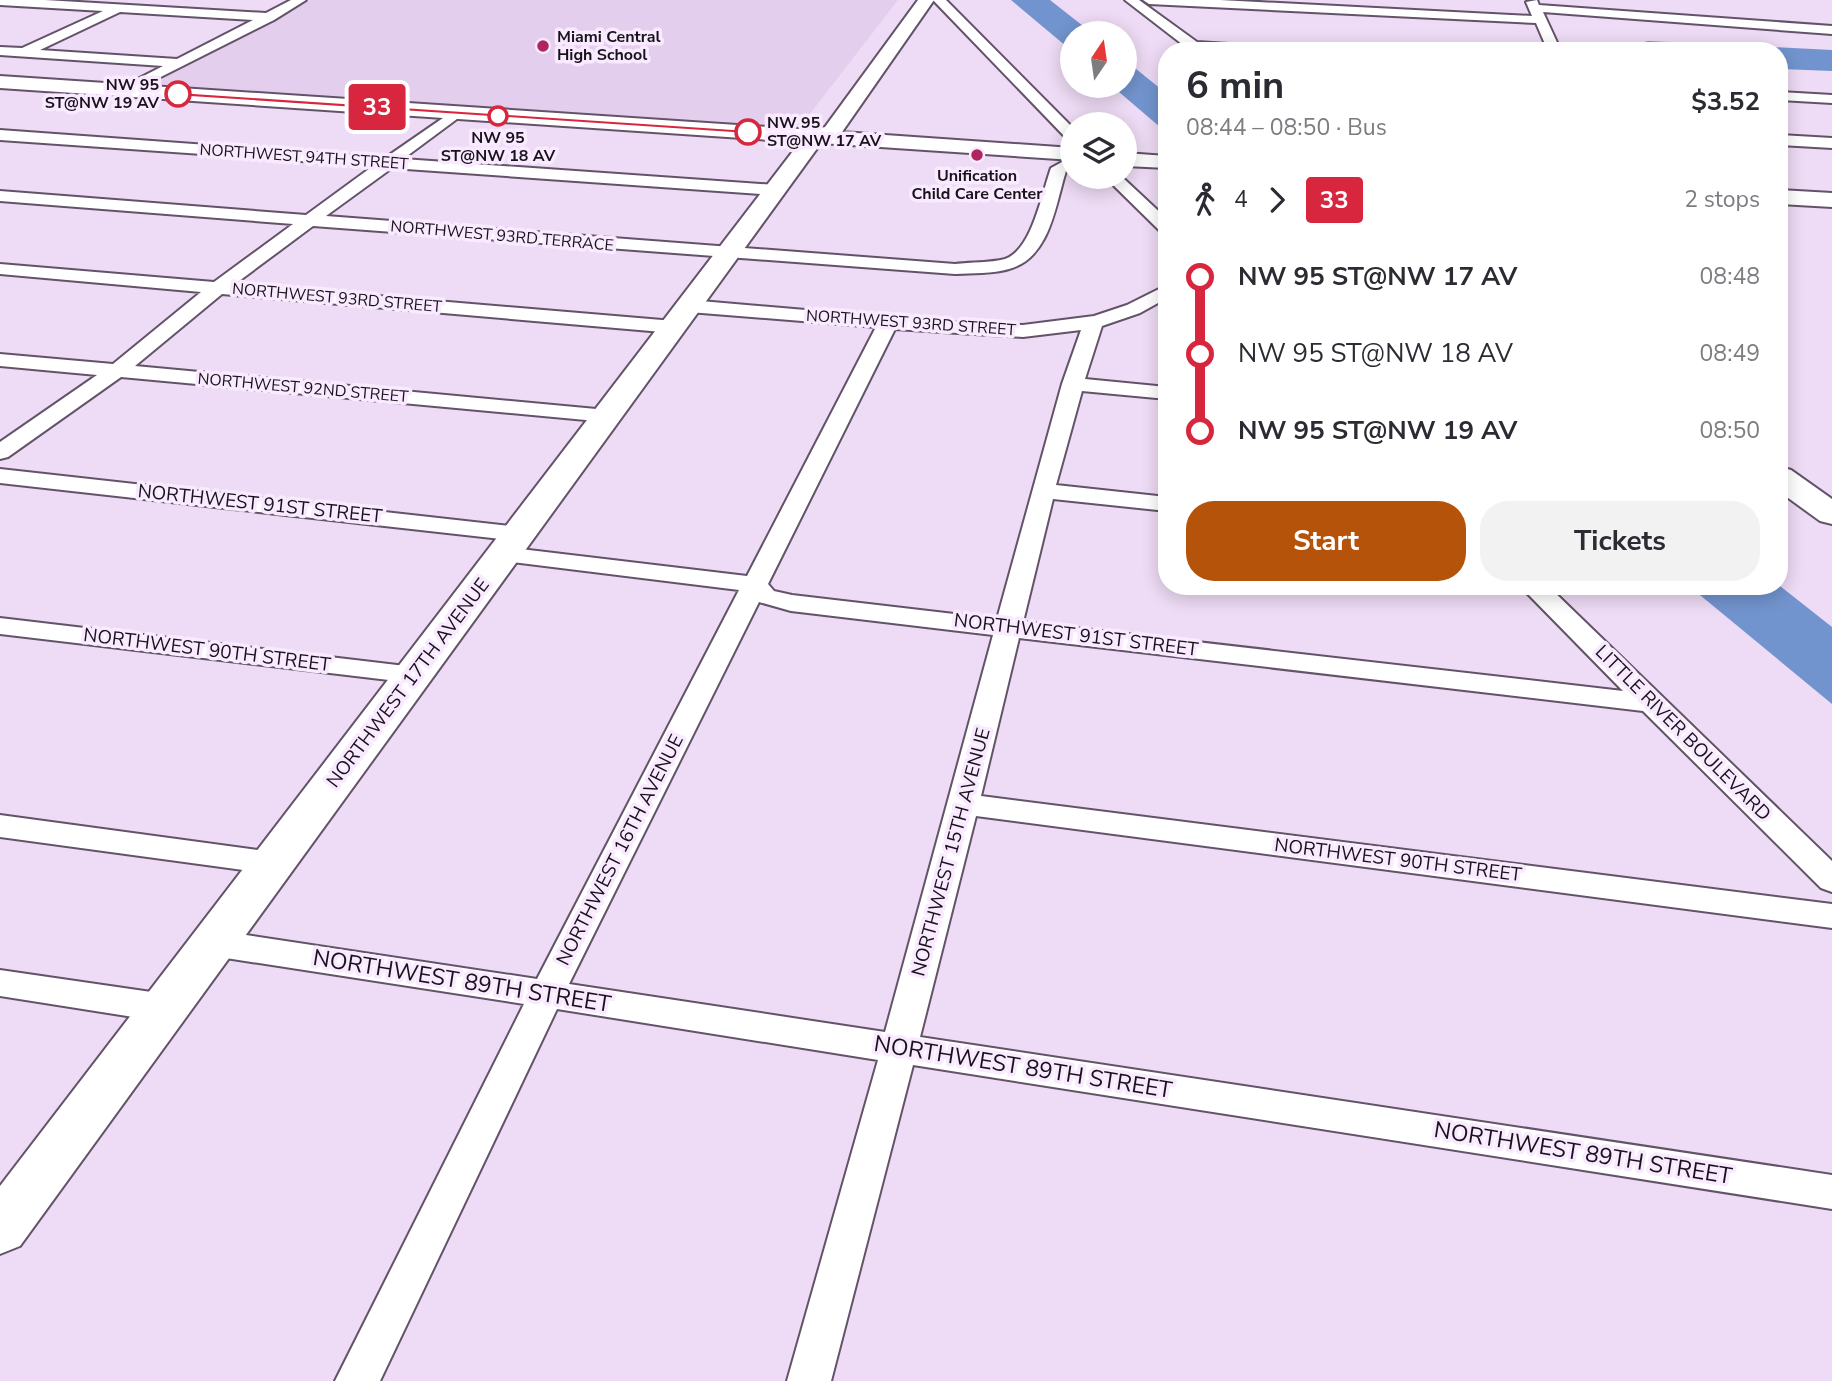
<!DOCTYPE html>
<html lang="en">
<head>
<meta charset="utf-8">
<style>
	:root { --surface:#fff; --page:#f2f2f3; --text:#2b2b33; --muted:#7c7c81; --accent:#b45309 }
	body { margin:0; font-family:"Nunito Sans",sans-serif; background:var(--page); color:var(--text); height:100vh; display:flex; flex-direction:column; font-size:26px; white-space:nowrap }
	* { box-sizing:border-box; margin:0 }
	p { font-size:23px; color:var(--muted) }
	.icon { flex:none; width:38px; height:38px; fill:none; stroke:currentColor; stroke-width:2; stroke-linecap:round; stroke-linejoin:round }
	.map { position:relative; flex:1; overflow:hidden }
	.details { position:absolute; left:1158px; top:42px; width:630px; height:553px; display:flex; flex-direction:column; background:var(--surface); border-radius:28px; box-shadow:0 4px 18px #0003 }
	.details>* { flex:none }
	.badge { padding:0 14px; border-radius:5px; font-size:24px; line-height:46px }
	.needle { width:46px; rotate:13deg }
	.controls { position:absolute; left:1060px; top:21px; display:grid; gap:14px }
	.controls a { display:grid; place-items:center; width:77px; height:77px; border-radius:50%; background:var(--surface); box-shadow:0 4px 18px #0003; font-size:35px }
	.map>.badge { position:absolute; translate:-50% -50%; box-shadow:0 0 0 4px #fff }
	.legs { display:flex; align-items:center; gap:10px; height:77px; padding:0 28px; font-size:23px }
	.legs p { margin-inline-start:auto }
	.head { display:flex; align-items:center; justify-content:space-between; height:119px; padding:0 28px }
	h1 { font-size:38px; font-weight:700; line-height:52px }
	.action { display:flex; gap:14px; margin-top:auto; padding:14px 28px }
	.action a { flex:1; height:80px; border-radius:28px; background:var(--accent); color:#fff; font-size:28px; font-weight:700; line-height:80px; text-align:center }
	.action a+a { background:var(--page); color:var(--text) }
	ul { padding:0 28px; list-style:none }
	li { display:flex; align-items:center; gap:24px; height:77px; font-size:26px }
	li i { display:grid; place-items:center; width:10px; height:100%; margin:0 9px; background:currentColor }
	li i::after { content:''; width:18px; height:18px; margin:-9px; border:5px solid; border-radius:50%; background:var(--surface) }
	li p { margin-inline-start:auto }
	li:first-child i { background:linear-gradient(#0000 50%,currentColor 0) }
	li:last-child i { background:linear-gradient(currentColor 50%,#0000 0) }
	.map>svg:first-child { display:block }
	.built { fill:#e4ceed }
	.water { fill:#7294ce }
	.lines { fill:none; stroke-linecap:round; stroke-linejoin:round }
	.street-casing { stroke:#635368; stroke-width:4 }
	.secondary-casing { stroke:#635368; stroke-width:4 }
	.street { fill:#fff; fill-rule:evenodd }
	.secondary { fill:#fff; fill-rule:evenodd }
	.line-1 { fill:#d7263d; stroke:#fff; stroke-width:2 }
	.poi-dot { fill:#b02460; stroke:#f9eaff; stroke-width:2.5 }
	.stop-1-dot { fill:#fff; stroke:#d7263d; stroke-width:3.5 }
	.labels { text-anchor:middle; dominant-baseline:central; stroke-width:7; stroke-linejoin:round; paint-order:stroke }
	.far-poi-label { font-size:16px; font-weight:bold; fill:#18121a; stroke:#f9eaff; text-anchor:start }
	.far-stop-label { font-size:16px; font-weight:bold; fill:#18121a; stroke:#f9eaff; text-anchor:end }
	.far-street-label { font-size:16px; fill:#18121a; stroke:#f9eaff }
	.street-label { font-size:19px; fill:#18121a; stroke:#f9eaff }
	.near-street-label { font-size:23px; fill:#18121a; stroke:#f9eaff }
</style>
</head>
<body>
<div class="map">
<svg width="1832" height="1381" viewBox="0 0 1832 1381">
	<rect width="100%" height="100%" fill="#eedbf5"/>
	<path class="built" d="M 311,0 L 898,0 L 802,124 L 791,127 L 149,85 Z"/>
	<path class="water" d="M 1011,0 L 1050,0 L 1092,33 L 1073,33 L 1073,52 Z
		M 1648,41 L 1832,50 L 1832,71 L 1780,69 L 1780,51 L 1642,51 L 1639,46 L 1640,43 Z
		M 1125,60 L 1167,94 L 1167,133 L 1112,86 L 1125,86 Z
		M 1689,586 L 1780,586 L 1832,627 L 1832,704 Z"/>
	<g class="lines">
		<defs>
			<path id="street" d="M 0,0 L 45,0 L 266,13 L 291,0 L 306,0 L 274,20 L 125,95 L 118,91 L 120,88 L 163,66 L 0,55 L 0,47 L 22,48 L 103,11 L 0,5 ZM 120,12 L 253,20 L 177,59 L 40,50 Z
				M 933,0 L 946,0 L 1073,128 L 1073,142 L 1068,140 Z
				M 1125,0 L 1139,0 L 1197,42 L 1274,47 L 1280,51 L 1191,51 Z
				M 1143,0 L 1220,0 L 1532,16 L 1526,2 L 1537,0 L 1539,5 L 1832,26 L 1832,34 L 1543,12 L 1561,51 L 1548,51 L 1536,23 L 1149,4 Z
				M 1780,92 L 1832,95 L 1832,103 L 1780,100 Z
				M 456,109 L 461,110 L 463,113 L 461,116 L 403,159 L 775,185 L 783,190 L 775,195 L 392,168 L 326,216 L 955,264 C 971,262 990,263 1005,259 C 1032,250 1042,193 1051,168 L 1073,156 L 1073,167 L 1066,171 C 1055,206 1050,258 1009,269 C 993,274 972,273 955,274 L 313,226 L 235,284 L 674,321 L 684,327 L 674,333 L 222,294 L 135,366 L 607,410 L 615,411 L 618,416 L 615,421 L 607,422 L 121,377 L 8,457 L 0,459 L 0,442 L 97,375 L 0,366 L 0,354 L 113,364 L 201,292 L 0,274 L 0,264 L 214,282 L 293,224 L 0,201 L 0,191 L 306,215 L 373,166 L 0,140 L 0,130 L 385,158 Z
				M 1780,135 L 1832,138 L 1832,148 L 1780,145 Z
				M 1105,177 L 1122,177 L 1167,219 L 1167,233 L 1161,232 Z
				M 1167,285 L 1167,298 L 1140,313 L 1102,326 L 1085,379 L 1167,387 L 1167,399 L 1082,391 L 1056,485 L 1167,497 L 1167,511 L 1053,499 L 1023,622 L 1623,691 L 1520,586 L 1548,586 L 1832,861 L 1832,892 L 1821,888 L 1643,711 L 1019,638 L 981,796 L 1832,904 L 1832,928 L 976,816 L 920,1037 L 1832,1175 L 1832,1209 L 913,1065 L 831,1381 L 787,1381 L 878,1060 L 557,1009 L 380,1381 L 335,1381 L 524,1004 L 213,956 L 201,952 L 196,943 L 201,934 L 213,930 L 537,979 L 739,590 L 504,561 L 495,559 L 492,554 L 495,549 L 504,547 L 747,576 L 876,327 L 689,312 L 682,310 L 679,306 L 682,302 L 689,300 L 945,322 L 1023,325 L 1094,316 L 1127,305 ZM 895,329 L 1023,337 L 1081,330 L 1062,384 L 997,619 L 792,595 L 774,591 L 768,584 ZM 759,602 L 791,611 L 993,635 L 885,1032 L 569,984 Z
				M 0,469 L 519,527 L 528,529 L 531,534 L 528,539 L 519,541 L 0,483 Z
				M 0,618 L 414,667 L 424,669 L 428,675 L 424,681 L 414,683 L 0,634 Z
				M 0,815 L 273,852 L 284,855 L 289,863 L 284,871 L 273,874 L 0,837 Z
				M 0,970 L 165,994 L 177,998 L 183,1008 L 177,1018 L 165,1022 L 0,996 Z"/>
			<path id="secondary" d="M 918,0 L 934,0 L 842,132 L 1073,148 L 1073,160 L 821,143 L 20,1246 L 0,1254 L 0,1186 L 800,142 L 0,88 L 0,76 L 814,130 L 825,127 Z
				M 1125,153 L 1167,156 L 1167,168 L 1125,166 Z
				M 1780,190 L 1832,193 L 1832,207 L 1780,204 Z
				M 1780,467 L 1791,470 L 1832,499 L 1832,524 L 1820,521 L 1780,492 Z"/>
		</defs>
		<use href="#street" class="street-casing"/>
		<use href="#secondary" class="secondary-casing"/>
		<use href="#street" class="street"/>
		<use href="#secondary" class="secondary"/>
	</g>
	<path class="line-1" d="M 178,92 L 748,130 L 751,132 L 748,134 L 175,96 Z"/>
	<g class="poi-dot">
		<circle cx="543" cy="46" r="7"/>
		<circle cx="977" cy="155" r="7"/>
	</g>
	<g class="stop-1-dot">
		<circle cx="178" cy="94" r="12"/>
		<circle cx="498" cy="116" r="9"/>
		<circle cx="748" cy="132" r="12"/>
	</g>
	<g class="labels">
		<g class="far-poi-label">
			<text x="557" y="37">Miami Central<tspan x="557" dy="18">High School</tspan></text>
			<text x="977" y="176" text-anchor="middle">Unification<tspan x="977" dy="18">Child Care Center</tspan></text>
		</g>
		<g class="far-stop-label">
			<text x="159" y="85">NW 95<tspan x="159" dy="18">ST@NW 19 AV</tspan></text>
			<text x="767" y="123" text-anchor="start">NW 95<tspan x="767" dy="18">ST@NW 17 AV</tspan></text>
			<text x="498" y="138" text-anchor="middle">NW 95<tspan x="498" dy="18">ST@NW 18 AV</tspan></text>
		</g>
		<g class="far-street-label">
			<text transform="translate(304 157) rotate(4)">NORTHWEST 94TH STREET</text>
			<text transform="translate(502 236) rotate(5)">NORTHWEST 93RD TERRACE</text>
			<text transform="translate(337 298) rotate(5)">NORTHWEST 93RD STREET</text>
			<text transform="translate(911 323) rotate(4)">NORTHWEST 93RD STREET</text>
			<text transform="translate(303 388) rotate(5)">NORTHWEST 92ND STREET</text>
		</g>
		<g class="street-label">
			<text transform="translate(260 504) rotate(6)">NORTHWEST 91ST STREET</text>
			<text transform="translate(1076 635) rotate(7)">NORTHWEST 91ST STREET</text>
			<text transform="translate(207 650) rotate(7)">NORTHWEST 90TH STREET</text>
			<text transform="translate(408 683) rotate(-53)">NORTHWEST 17TH AVENUE</text>
			<text transform="translate(1683 733) rotate(45)">LITTLE RIVER BOULEVARD</text>
			<text transform="translate(620 850) rotate(-63)">NORTHWEST 16TH AVENUE</text>
			<text transform="translate(951 852) rotate(-75)">NORTHWEST 15TH AVENUE</text>
			<text transform="translate(1398 860) rotate(7)">NORTHWEST 90TH STREET</text>
		</g>
		<g class="near-street-label">
			<text transform="translate(462 981) rotate(9)">NORTHWEST 89TH STREET</text>
			<text transform="translate(1023 1067) rotate(9)">NORTHWEST 89TH STREET</text>
			<text transform="translate(1583 1153) rotate(9)">NORTHWEST 89TH STREET</text>
		</g>
	</g>
</svg>
<div class="controls">
<a><svg class="needle" viewBox="-14 -14 28 28"><path d="M0-13l5 13h-10z" fill="#e53935"/><path d="M0 13l5-13h-10z" fill="#7c7c81"/></svg></a>
<a><svg class="icon" aria-label="layers" viewBox="0 0 24 24"><path d="M12 4l9 5-9 5-9-5zM3 14l9 5 9-5"/></svg></a>
</div>
<b class="badge" style="left:377px;top:107px;background:#d7263d;color:#fff">33</b>
<section class="details">
<div class="head"><div><h1>6 min</h1><p>08:44 – 08:50 · Bus</p></div><b>$3.52</b></div>
<div class="legs"><svg class="icon" aria-label="walk" viewBox="0 0 24 24"><circle cx="13" cy="4" r="2"/><path d="M13 8l-2 6 4 7M11 14l-3 7M7 12l3-4h3l4 4"/></svg>4<svg class="icon" aria-label="forward" viewBox="0 0 24 24"><path d="M9 5l7 7-7 7"/></svg><b class="badge" style="background:#d7263d;color:#fff">33</b><p>2 stops</p></div>
<ul>
<li><i style="color:#d7263d"></i><b>NW 95 ST@NW 17 AV</b><p>08:48</p></li>
<li><i style="color:#d7263d"></i><span>NW 95 ST@NW 18 AV</span><p>08:49</p></li>
<li><i style="color:#d7263d"></i><b>NW 95 ST@NW 19 AV</b><p>08:50</p></li>
</ul>
<div class="action"><a>Start</a><a>Tickets</a></div>
</section>
</div>
</body>
</html>
